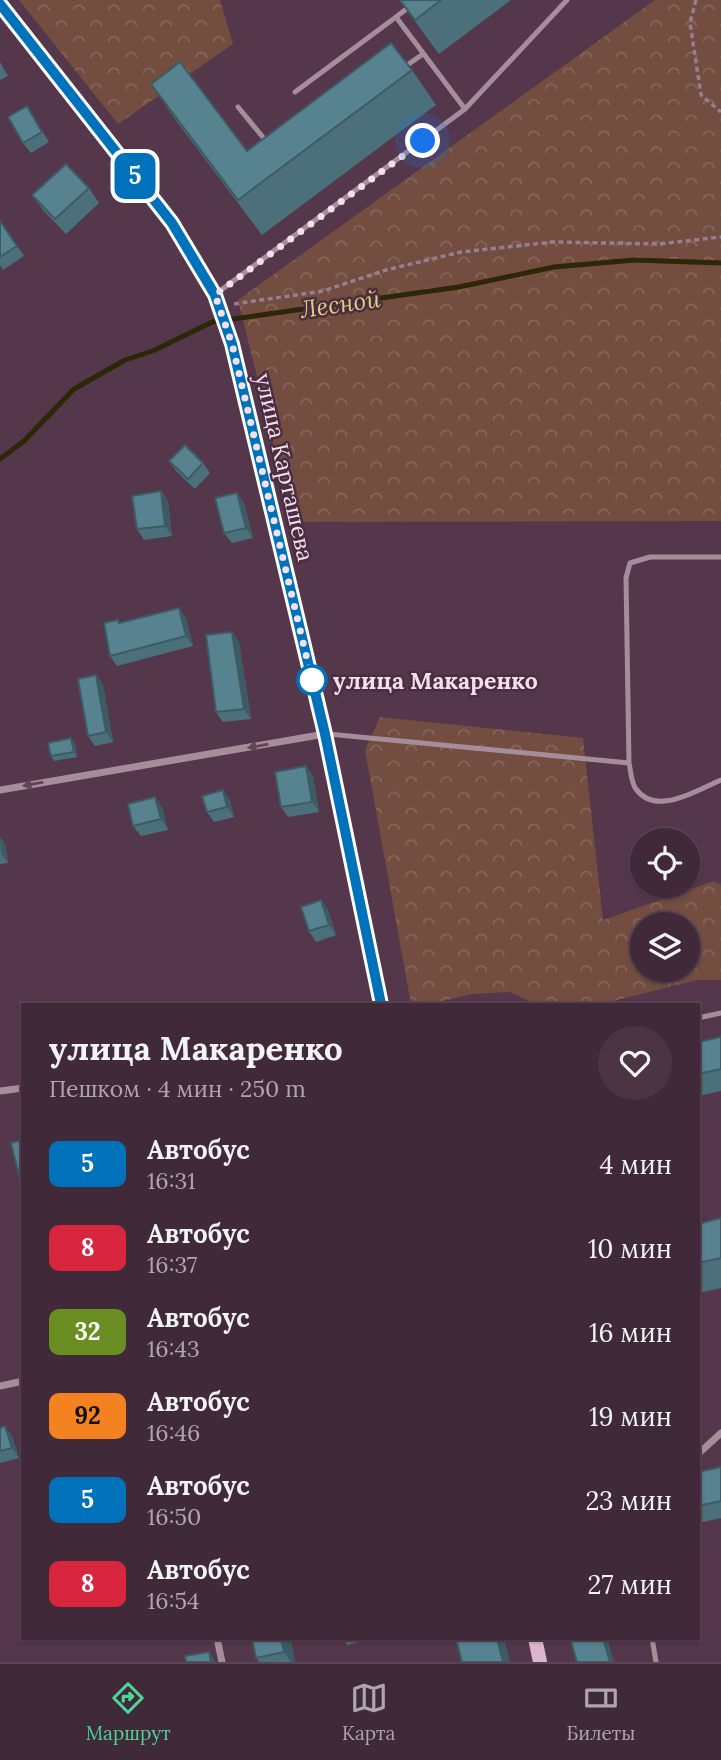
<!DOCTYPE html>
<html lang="ru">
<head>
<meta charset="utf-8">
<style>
	:root { --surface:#402938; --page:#4b3543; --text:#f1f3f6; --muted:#aea6ae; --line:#594553; --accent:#4fd399 }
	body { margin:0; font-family:Lora,serif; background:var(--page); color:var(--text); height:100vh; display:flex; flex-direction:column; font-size:26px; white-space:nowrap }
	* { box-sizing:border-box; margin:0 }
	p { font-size:23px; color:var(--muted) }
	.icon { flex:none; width:38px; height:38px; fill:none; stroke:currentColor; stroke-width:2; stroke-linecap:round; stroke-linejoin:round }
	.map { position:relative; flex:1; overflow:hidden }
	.drawer { position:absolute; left:21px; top:1003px; width:679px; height:637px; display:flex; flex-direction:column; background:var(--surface); border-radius:0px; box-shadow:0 2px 5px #0004,0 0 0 2px var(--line) }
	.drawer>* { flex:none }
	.badge { padding:0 14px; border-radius:10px; font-size:24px; line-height:46px }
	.controls { position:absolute; left:630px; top:828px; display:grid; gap:14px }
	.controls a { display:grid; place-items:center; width:70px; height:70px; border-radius:50%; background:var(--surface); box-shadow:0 2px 5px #0004,0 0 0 2px var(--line); font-size:35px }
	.you { position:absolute; width:35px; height:35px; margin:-18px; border:5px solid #fff; border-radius:50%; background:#1a73e8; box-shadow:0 0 0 10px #1a73e833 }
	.map>.badge { position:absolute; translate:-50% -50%; box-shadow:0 0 0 4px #fff }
	.round { display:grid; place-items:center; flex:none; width:74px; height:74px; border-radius:37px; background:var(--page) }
	.summary { display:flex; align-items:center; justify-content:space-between; height:119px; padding:0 28px }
	h1 { font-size:33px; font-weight:800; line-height:52px }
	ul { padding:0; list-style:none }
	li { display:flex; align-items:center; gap:21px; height:84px; padding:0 28px }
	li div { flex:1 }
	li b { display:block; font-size:26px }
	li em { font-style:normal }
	li .badge { min-width:77px; font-weight:700; text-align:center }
	.menu { display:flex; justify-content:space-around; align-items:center; height:98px; border-top:2px solid var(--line); background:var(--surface); font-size:19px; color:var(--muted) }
	.menu a { display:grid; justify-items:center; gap:4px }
	.menu .current { color:var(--accent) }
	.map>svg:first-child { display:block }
	.forest { fill:url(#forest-crowns); fill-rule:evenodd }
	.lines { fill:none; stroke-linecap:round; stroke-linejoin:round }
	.stream { stroke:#2c2707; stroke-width:5 }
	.path { stroke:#987f8f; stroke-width:3.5; stroke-dasharray:5 3.5; stroke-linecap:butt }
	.service { stroke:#a58d9c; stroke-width:5 }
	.minor { stroke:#a58d9c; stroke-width:7 }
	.secondary { stroke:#ddb6ce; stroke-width:14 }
	.wall { fill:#4b707c }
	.shaded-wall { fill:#3d5b65 }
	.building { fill:#578290; stroke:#3d5b65; stroke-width:2 }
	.oneway { fill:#614557 }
	.line-casing { stroke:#fff; stroke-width:16 }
	.line { stroke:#0072bc; stroke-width:10 }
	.walk { stroke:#f3e0eb; stroke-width:7; stroke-dasharray:0 12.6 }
	.stop-dot { fill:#fff; stroke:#0072bc; stroke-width:3.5 }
	.labels { text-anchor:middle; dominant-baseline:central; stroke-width:5; stroke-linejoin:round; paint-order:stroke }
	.street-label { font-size:23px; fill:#f3e0eb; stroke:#4a2d40 }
	.stop-label { font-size:23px; font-weight:bold; fill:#f3e0eb; stroke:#4a2d40; text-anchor:start }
	.water-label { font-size:24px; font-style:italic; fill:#ddd078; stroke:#4a2d40 }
</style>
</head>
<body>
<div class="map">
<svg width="721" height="1662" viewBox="0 0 721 1662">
	<defs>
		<pattern id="forest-crowns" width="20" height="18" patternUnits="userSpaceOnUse" patternTransform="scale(1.75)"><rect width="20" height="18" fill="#724d40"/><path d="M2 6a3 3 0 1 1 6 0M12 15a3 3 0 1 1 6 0" fill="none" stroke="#87665c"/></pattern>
	</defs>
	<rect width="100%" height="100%" fill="#55374b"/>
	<path class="forest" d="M 19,0 L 220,0 L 233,44 L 118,124 Z
		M 655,0 L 721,0 L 721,521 L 293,522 L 238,300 Z
		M 380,717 L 583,738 L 603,920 L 714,881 L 721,885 L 721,980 L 697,980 L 601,1004 L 535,1004 L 510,992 L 471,994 L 430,1004 L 411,1004 L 365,750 ZM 642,924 L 688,924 L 688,970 L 642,970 Z"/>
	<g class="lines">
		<path class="stream" d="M 0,459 L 24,441 L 74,389 L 125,360 L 155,350 L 212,322 L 459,287 L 554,267 L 635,260 L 721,263"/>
		<path class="path" d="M 696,0 L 690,23 L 701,95 L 721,112
			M 234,304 L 323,291 L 386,270 L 461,252 L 553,242 L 659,244 L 721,237"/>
		<path class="service" d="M 418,0 L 396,17 L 465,109
			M 403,68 L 423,54
			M 295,92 L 396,17
			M 238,107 L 267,142
			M 217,293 L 465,109 L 567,0
			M 721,557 L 650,557 L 630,563 L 626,578 L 629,763 C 631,771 631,783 636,789 C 656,817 697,790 721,780
			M 328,734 L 629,763
			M 698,1018 L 721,1013
			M 652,1638 L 656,1662"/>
		<path class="minor" d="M 0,790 L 325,734
			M 0,1091 L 23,1088
			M 0,1386 L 23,1381
			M 698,1454 L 721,1433
			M 217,1638 L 222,1662"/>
		<path class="secondary" d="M 0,4 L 172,223 L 215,295 L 232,344 L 325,734 L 381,1004
			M 535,1638 L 540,1662"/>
	</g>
	<path class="wall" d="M 399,0 L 511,0 L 439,54 Z
		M 0,62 L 8,76 L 0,80 Z
		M 412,70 L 436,105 L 262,235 L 175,119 L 151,84 L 247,151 Z
		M 27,106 L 49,142 L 31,153 L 23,143 Z
		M 89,188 L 99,203 L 66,234 L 43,210 L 32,195 Z
		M 0,221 L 24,256 L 3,270 L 0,265 Z
		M 169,461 L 203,463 L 210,473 L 195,489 L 176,471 Z
		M 161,491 L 168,501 L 172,536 L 144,540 L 137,529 Z
		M 237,493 L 244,503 L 253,538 L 232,543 L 224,533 Z
		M 186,618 L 193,646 L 117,666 L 110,656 Z
		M 232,632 L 239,642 L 251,719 L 223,722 L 216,712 Z
		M 96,675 L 103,685 L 113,742 L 95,746 L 88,736 Z
		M 75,743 L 77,757 L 54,761 L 51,756 Z
		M 306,766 L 313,776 L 319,812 L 288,817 L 281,807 Z
		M 230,800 L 234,817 L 214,822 L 207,812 Z
		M 162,807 L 168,830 L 141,836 L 133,826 Z
		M 0,837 L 5,844 L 8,863 L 0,864 Z
		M 321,900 L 328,910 L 336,935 L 316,942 L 309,931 Z
		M 721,1037 L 721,1091 L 698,1096 L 698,1042 Z
		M 721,1218 L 721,1288 L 698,1293 L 698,1224 Z
		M 0,1428 L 12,1436 L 19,1458 L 0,1463 Z
		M 721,1467 L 721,1518 L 698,1523 L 698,1472 Z
		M 290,1638 L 295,1662 L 259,1662 L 256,1658 Z
		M 342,1638 L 378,1638 L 347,1645 Z"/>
	<path class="shaded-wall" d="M 161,491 L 168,501 L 172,536 L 165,526 Z
		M 237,493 L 244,503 L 253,538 L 246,528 Z
		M 179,608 L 186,618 L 193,646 L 186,636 Z
		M 232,632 L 239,642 L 251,719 L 244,709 Z
		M 96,675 L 103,685 L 113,742 L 106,732 Z
		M 71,738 L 75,743 L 77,757 L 74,752 Z
		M 306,766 L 313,776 L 319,812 L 312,802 Z
		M 223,790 L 230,800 L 234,817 L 227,807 Z
		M 155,797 L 162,807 L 168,830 L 161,819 Z
		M 0,837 L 5,844 L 8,863 L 1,853 Z
		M 321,900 L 328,910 L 336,935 L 329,925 Z
		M 5,1426 L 12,1436 L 19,1458 L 12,1448 Z
		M 281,1638 L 290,1638 L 295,1662 L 291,1662 L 284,1652 Z
		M 497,1638 L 504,1638 L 510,1662 L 503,1662 Z
		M 603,1638 L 607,1638 L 614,1662 L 610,1662 Z
		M 209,1652 L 216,1662 L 211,1662 Z"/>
	<path class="building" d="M 400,0 L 441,0 L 415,20 Z
		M 391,43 L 412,70 L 238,200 L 151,84 L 180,62 L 247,151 Z
		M 27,106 L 42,132 L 23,143 L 8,117 Z
		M 66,164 L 89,188 L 55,219 L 32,195 Z
		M 0,221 L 17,246 L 0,257 Z
		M 185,445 L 203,463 L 188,479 L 169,461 Z
		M 161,491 L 165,526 L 137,529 L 132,496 Z
		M 237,493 L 246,528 L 224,533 L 215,498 Z
		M 179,608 L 186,636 L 110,656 L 104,623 L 118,620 L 119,623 Z
		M 232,632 L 244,709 L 216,712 L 206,635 Z
		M 96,675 L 106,732 L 88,736 L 78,679 Z
		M 71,738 L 74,752 L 51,756 L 48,743 Z
		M 306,766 L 312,802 L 281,807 L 275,772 Z
		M 223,790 L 227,807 L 207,812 L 202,796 Z
		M 155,797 L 161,819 L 133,826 L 128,804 Z
		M 321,900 L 329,925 L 309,931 L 301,907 Z
		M 721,1037 L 721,1069 L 698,1074 L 698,1042 Z
		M 23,1140 L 23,1192 L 11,1143 Z
		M 721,1218 L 721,1258 L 698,1263 L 698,1224 Z
		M 5,1426 L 12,1448 L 0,1451 L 0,1428 Z
		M 721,1467 L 721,1501 L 698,1506 L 698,1472 Z
		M 252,1638 L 281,1638 L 284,1652 L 256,1658 Z
		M 456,1638 L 497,1638 L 503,1662 L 462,1662 Z
		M 570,1638 L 603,1638 L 610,1662 L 577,1662 Z
		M 209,1652 L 211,1662 L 186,1662 L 185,1656 Z"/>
	<defs><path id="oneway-solid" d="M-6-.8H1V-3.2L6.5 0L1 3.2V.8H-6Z" transform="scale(1.75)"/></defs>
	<g class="oneway">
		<use href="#oneway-solid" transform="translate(258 746) rotate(170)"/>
		<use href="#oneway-solid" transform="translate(33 784) rotate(170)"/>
	</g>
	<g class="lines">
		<defs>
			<path id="line" d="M 0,4 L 172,223 L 215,295 L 232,344 L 325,734 L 381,1004"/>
		</defs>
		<use href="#line" class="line-casing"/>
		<use href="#line" class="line"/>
		<path class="walk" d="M 312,680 L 232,344 L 215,295 L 423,141"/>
	</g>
	<circle class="stop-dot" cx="312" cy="680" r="14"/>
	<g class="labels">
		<g class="street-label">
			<text transform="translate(285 467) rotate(77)">улица Карташева</text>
		</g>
		<g class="stop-label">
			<text x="333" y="680">улица Макаренко</text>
		</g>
		<g class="water-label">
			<text transform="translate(340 304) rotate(-8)">Лесной</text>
		</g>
	</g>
</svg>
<div class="controls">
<a><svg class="icon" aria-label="locate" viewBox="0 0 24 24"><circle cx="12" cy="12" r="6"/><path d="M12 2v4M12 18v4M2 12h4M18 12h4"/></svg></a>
<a><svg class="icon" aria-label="layers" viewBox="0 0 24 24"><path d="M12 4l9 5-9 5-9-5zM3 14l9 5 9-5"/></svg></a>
</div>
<div class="you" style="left:423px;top:141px"></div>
<b class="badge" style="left:135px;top:176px;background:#0072bc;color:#fff">5</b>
<section class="drawer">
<div class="summary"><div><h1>улица Макаренко</h1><p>Пешком · 4 мин · 250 m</p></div><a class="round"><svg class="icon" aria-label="heart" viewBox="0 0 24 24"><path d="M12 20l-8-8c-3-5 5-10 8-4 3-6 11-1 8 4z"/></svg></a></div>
<ul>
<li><span class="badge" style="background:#0072bc;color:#fff">5</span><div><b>Автобус</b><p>16:31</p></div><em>4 мин</em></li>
<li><span class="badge" style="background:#d7263d;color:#fff">8</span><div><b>Автобус</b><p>16:37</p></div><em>10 мин</em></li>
<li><span class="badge" style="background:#6b8e23;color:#fff">32</span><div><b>Автобус</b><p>16:43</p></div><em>16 мин</em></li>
<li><span class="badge" style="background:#f58220;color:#111">92</span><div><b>Автобус</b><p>16:46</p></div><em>19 мин</em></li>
<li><span class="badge" style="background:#0072bc;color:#fff">5</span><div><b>Автобус</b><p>16:50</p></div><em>23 мин</em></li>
<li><span class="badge" style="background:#d7263d;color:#fff">8</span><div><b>Автобус</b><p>16:54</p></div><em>27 мин</em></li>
</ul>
</section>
</div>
<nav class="menu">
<a class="current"><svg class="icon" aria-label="directions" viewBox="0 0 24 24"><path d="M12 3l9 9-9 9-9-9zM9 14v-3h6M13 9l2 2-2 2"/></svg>Маршрут</a>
<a><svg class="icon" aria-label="map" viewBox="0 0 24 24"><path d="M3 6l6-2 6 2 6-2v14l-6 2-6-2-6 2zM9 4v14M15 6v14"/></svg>Карта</a>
<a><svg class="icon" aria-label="tickets" viewBox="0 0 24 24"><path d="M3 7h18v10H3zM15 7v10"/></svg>Билеты</a>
</nav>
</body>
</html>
